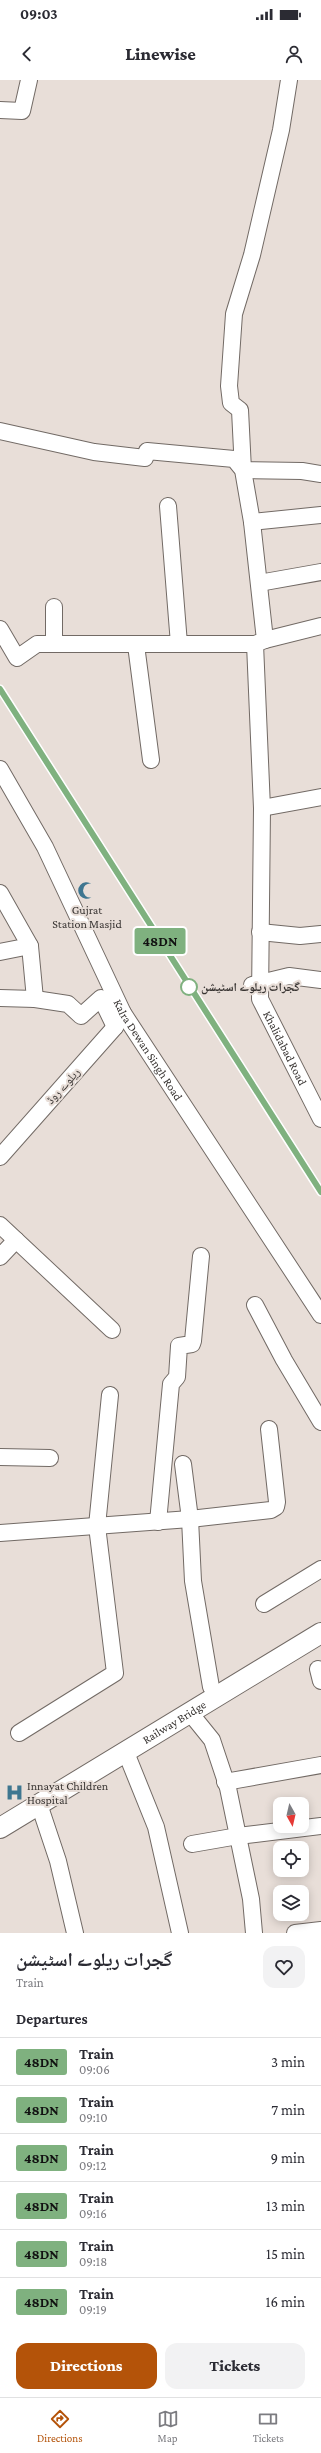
<!DOCTYPE html>
<html lang="en">
<head>
<meta charset="utf-8">
<style>
	:root { --surface:#fff; --page:#f2f2f3; --text:#2b2b33; --muted:#7c7c81; --line:#e1e1e2; --accent:#b45309 }
	body { margin:0; font-family:"Crimson Pro","Noto Naskh Arabic",serif; background:var(--page); color:var(--text); height:100vh; display:flex; flex-direction:column; font-size:15px; white-space:nowrap }
	* { box-sizing:border-box; margin:0 }
	p { font-size:13px; color:var(--muted) }
	.icon { flex:none; width:22px; height:22px; fill:none; stroke:currentColor; stroke-width:2; stroke-linecap:round; stroke-linejoin:round }
	.map { position:relative; height:1853px; overflow:hidden }
	.sheet { display:flex; flex-direction:column; background:var(--surface); flex:1 }
	.sheet>* { flex:none }
	.badge { padding:0 8px; border-radius:3px; font-size:14px; line-height:26px }
	.needle { width:26px; rotate:172deg }
	.fabs { position:absolute; left:273px; top:1717px; display:grid; gap:8px }
	.fabs a { display:grid; place-items:center; width:36px; height:36px; border-radius:8px; background:var(--surface); box-shadow:0 2px 10px #0003; font-size:20px }
	.map>.badge { position:absolute; translate:-50% -50%; box-shadow:0 0 0 2px #fff }
	h2 { padding:0 16px; font-size:15px; line-height:36px }
	.round { display:grid; place-items:center; flex:none; width:42px; height:42px; border-radius:12px; background:var(--page) }
	.head { display:flex; align-items:center; justify-content:space-between; height:68px; padding:0 16px }
	h1 { font-size:19px; font-weight:800; line-height:30px }
	.action { display:flex; gap:8px; margin-top:auto; padding:8px 16px }
	.action a { flex:1; height:46px; border-radius:12px; background:var(--accent); color:#fff; font-size:16px; font-weight:800; line-height:46px; text-align:center }
	.action a+a { background:var(--page); color:var(--text) }
	ul { padding:0; list-style:none }
	li { display:flex; align-items:center; gap:12px; height:48px; padding:0 16px; border-top:1px solid var(--line) }
	li div { flex:1 }
	li b { display:block; font-size:15px }
	li em { font-style:normal }
	li .badge { min-width:44px; font-weight:700; text-align:center }
	.status { display:flex; justify-content:space-between; align-items:center; height:28px; padding:0 20px; background:var(--surface); direction:ltr }
	.status svg { height:11px; fill:currentColor }
	header { display:flex; justify-content:space-between; align-items:center; height:52px; padding:0 16px; background:var(--surface); font-size:18px; font-weight:800 }
	.tab-bar { display:flex; justify-content:space-around; align-items:center; height:56px; border-top:1px solid var(--line); background:var(--surface); font-size:11px; color:var(--muted) }
	.tab-bar a { display:grid; justify-items:center; gap:2px }
	.tab-bar .on { color:var(--accent) }
	.map>svg:first-child { display:block }
	.lines { fill:none; stroke-linecap:round; stroke-linejoin:round }
	.minor-casing { stroke:#726a65; stroke-width:18 }
	.major-casing { stroke:#726a65; stroke-width:22 }
	.minor { stroke:#fff; stroke-width:16 }
	.major { stroke:#fff; stroke-width:20 }
	.rail-casing { stroke:#77706d; stroke-width:4.5 }
	.rail { stroke:#e8ded8; stroke-width:3; stroke-dasharray:9; stroke-linecap:butt }
	.line-casing { stroke:#fff; stroke-width:9 }
	.line { stroke:#7fb17f; stroke-width:6 }
	.stop-dot { fill:#fff; stroke:#7fb17f; stroke-width:2 }
	.labels { text-anchor:middle; dominant-baseline:central; stroke-width:4; stroke-linejoin:round; paint-order:stroke }
	.poi-label { font-size:12px; fill:#383432; stroke:#e8ded8 }
	.stop-label { font-size:12px; font-weight:bold; fill:#383432; stroke:#e8ded8; text-anchor:start }
	.street-label { font-size:12px; fill:#383432; stroke:#e8ded8 }
</style>
</head>
<body>
<div class="status"><b>09:03</b><svg viewBox="0 0 49 12"><path d="M0 12V9h3v3zM5 12V6h3v6zM10 12V3h3v9zM15 12V0h3v12zM26 1h20v11H26zM47 4h2v5h-2z"/></svg></div>
<header><svg class="icon" aria-label="back" viewBox="0 0 24 24"><path d="M15 5l-7 7 7 7"/></svg>Linewise<svg class="icon" aria-label="person" viewBox="0 0 24 24"><circle cx="12" cy="8" r="4"/><path d="M4 21q1-7 8-7t8 7"/></svg></header>
<div class="map">
<svg width="321" height="1853" viewBox="0 0 321 1853">
	<rect width="100%" height="100%" fill="#e8ded8"/>
	<g class="lines">
		<defs>
			<g id="minor">
				<path d="M 289,0 L 281,50 L 252,175 L 234,234 L 229,306 L 231,323 L 240,330 L 243,390 L 302,391 L 321,394"/>
				<path d="M 0,30 L 22,31 L 29,0"/>
				<path id="s1" d="M 0,351 L 94,372 L 145,378 L 147,371 L 234,379 L 243,390 L 252,442 L 265,560 L 255,564 L 262,728 L 260,919 L 321,1039"/>
				<path d="M 168,426 L 179,564"/>
				<path d="M 252,442 L 321,435"/>
				<path d="M 259,503 L 321,492"/>
				<path d="M 0,549 L 17,578 L 37,564 L 255,564"/>
				<path d="M 265,560 L 321,546"/>
				<path d="M 54,564 L 54,527"/>
				<path d="M 136,565 L 151,680"/>
				<path id="s2" d="M 0,689 L 45,767 L 123,933 L 321,1235"/>
				<path d="M 262,728 L 321,717"/>
				<path d="M 0,813 L 30,866 L 35,919"/>
				<path d="M 260,852 L 300,856 L 321,854"/>
				<path d="M 0,872 L 30,866"/>
				<path d="M 252,905 L 289,896 L 321,900"/>
				<path d="M 0,918 L 35,919 L 68,924 L 81,936 L 101,918 L 115,947"/>
				<path d="M 0,1077 L 115,947 L 123,933"/>
				<path d="M 0,1145 L 112,1250"/>
				<path d="M 0,1177 L 16,1160"/>
				<path d="M 255,1225 L 284,1280 L 321,1342"/>
				<path d="M 0,1377 L 50,1378"/>
				<path d="M 183,1384 L 190,1439 L 193,1501 L 211,1607"/>
				<path d="M 158,1442 L 171,1304 L 177,1297 L 179,1266 L 192,1264 L 193,1261 L 201,1176"/>
				<path d="M 0,1453 L 190,1439 L 271,1430 L 276,1427 L 277,1422 L 269,1349"/>
				<path d="M 264,1524 L 321,1489"/>
				<path d="M 318,1589 L 321,1601"/>
				<path d="M 195,1639 L 212,1660 L 228,1708 L 251,1819 L 254,1853"/>
				<path d="M 19,1653 L 115,1593 L 97,1446 L 110,1315"/>
				<path d="M 129,1680 L 156,1747 L 180,1853"/>
				<path d="M 225,1702 L 321,1685"/>
				<path d="M 41,1730 L 58,1781 L 75,1853"/>
				<path d="M 192,1764 L 238,1756 L 321,1746"/>
				<path d="M 295,1853 L 321,1850"/>
			</g>
			<g id="major">
				<path id="s3" d="M 0,1748 L 321,1553"/>
			</g>
		</defs>
		<use href="#minor" class="minor-casing"/>
		<use href="#major" class="major-casing"/>
		<use href="#minor" class="minor"/>
		<use href="#major" class="major"/>
		<defs>
			<path id="rail" d="M 0,609 L 321,1112"/>
		</defs>
		<use href="#rail" class="rail-casing"/>
		<use href="#rail" class="rail"/>
	</g>
	<g class="lines">
		<defs>
			<path id="line" d="M 0,609 L 321,1112"/>
		</defs>
		<use href="#line" class="line-casing"/>
		<use href="#line" class="line"/>
	</g>
	<defs>
		<symbol id="mosque-bare" viewBox="-9 -9 18 18"><path d="M3.5-4.9A6 6 0 1 0 3.5 4.9A5 5 0 1 1 3.5-4.9Z" fill="#3e7690" stroke="#e8ded8" stroke-width="2.5" paint-order="stroke"/></symbol>
		<symbol id="hospital-bare" viewBox="-9 -9 18 18"><path d="M-5-5h3v3.5h4V-5h3V5h-3V1.5h-4V5h-3Z" fill="#3e7690" stroke="#e8ded8" stroke-width="2.5" paint-order="stroke"/></symbol>
	</defs>
	<g fill-rule="evenodd">
		<use href="#mosque-bare" x="74" y="798" width="25" height="25"/>
		<use href="#hospital-bare" x="2" y="1700" width="25" height="25"/>
	</g>
	<circle class="stop-dot" cx="189" cy="907" r="8"/>
	<g class="labels">
		<g class="poi-label">
			<text x="87" y="830">Gujrat<tspan x="87" dy="14">Station Masjid</tspan></text>
			<text x="27" y="1706" text-anchor="start">Innayat Children<tspan x="27" dy="14">Hospital</tspan></text>
		</g>
		<g class="stop-label">
			<text x="201" y="907">گجرات ریلوے اسٹیشن</text>
		</g>
		<g class="street-label">
			<text stroke="none"><textPath href="#s2" startOffset="318">Kalra Dewan Singh Road</textPath></text>
			<text stroke="none"><textPath href="#s1" startOffset="849">Khalidabad Road</textPath></text>
			<text transform="translate(63 1006) rotate(-48)">ریلوے روڈ</text>
			<text stroke="none"><textPath href="#s3" startOffset="204">Railway Bridge</textPath></text>
		</g>
	</g>
</svg>
<div class="fabs">
<a><svg class="needle" viewBox="-14 -14 28 28"><path d="M0-13l5 13h-10z" fill="#e53935"/><path d="M0 13l5-13h-10z" fill="#7c7c81"/></svg></a>
<a><svg class="icon" aria-label="locate" viewBox="0 0 24 24"><circle cx="12" cy="12" r="6"/><path d="M12 2v4M12 18v4M2 12h4M18 12h4"/></svg></a>
<a><svg class="icon" aria-label="layers" viewBox="0 0 24 24"><path d="M12 4l9 5-9 5-9-5zM3 14l9 5 9-5"/></svg></a>
</div>
<b class="badge" style="left:160px;top:861px;background:#7fb17f;color:#111">48DN</b>
</div>
<section class="sheet">
<div class="head"><div><h1>گجرات ریلوے اسٹیشن</h1><p>Train</p></div><a class="round"><svg class="icon" aria-label="heart" viewBox="0 0 24 24"><path d="M12 20l-8-8c-3-5 5-10 8-4 3-6 11-1 8 4z"/></svg></a></div>
<h2>Departures</h2>
<ul>
<li><span class="badge" style="background:#7fb17f;color:#111">48DN</span><div><b>Train</b><p>09:06</p></div><em>3 min</em></li>
<li><span class="badge" style="background:#7fb17f;color:#111">48DN</span><div><b>Train</b><p>09:10</p></div><em>7 min</em></li>
<li><span class="badge" style="background:#7fb17f;color:#111">48DN</span><div><b>Train</b><p>09:12</p></div><em>9 min</em></li>
<li><span class="badge" style="background:#7fb17f;color:#111">48DN</span><div><b>Train</b><p>09:16</p></div><em>13 min</em></li>
<li><span class="badge" style="background:#7fb17f;color:#111">48DN</span><div><b>Train</b><p>09:18</p></div><em>15 min</em></li>
<li><span class="badge" style="background:#7fb17f;color:#111">48DN</span><div><b>Train</b><p>09:19</p></div><em>16 min</em></li>
</ul>
<div class="action"><a>Directions</a><a>Tickets</a></div>
</section>
<nav class="tab-bar">
<a class="on"><svg class="icon" aria-label="directions" viewBox="0 0 24 24"><path d="M12 3l9 9-9 9-9-9zM9 14v-3h6M13 9l2 2-2 2"/></svg>Directions</a>
<a><svg class="icon" aria-label="map" viewBox="0 0 24 24"><path d="M3 6l6-2 6 2 6-2v14l-6 2-6-2-6 2zM9 4v14M15 6v14"/></svg>Map</a>
<a><svg class="icon" aria-label="tickets" viewBox="0 0 24 24"><path d="M3 7h18v10H3zM15 7v10"/></svg>Tickets</a>
</nav>
</body>
</html>
